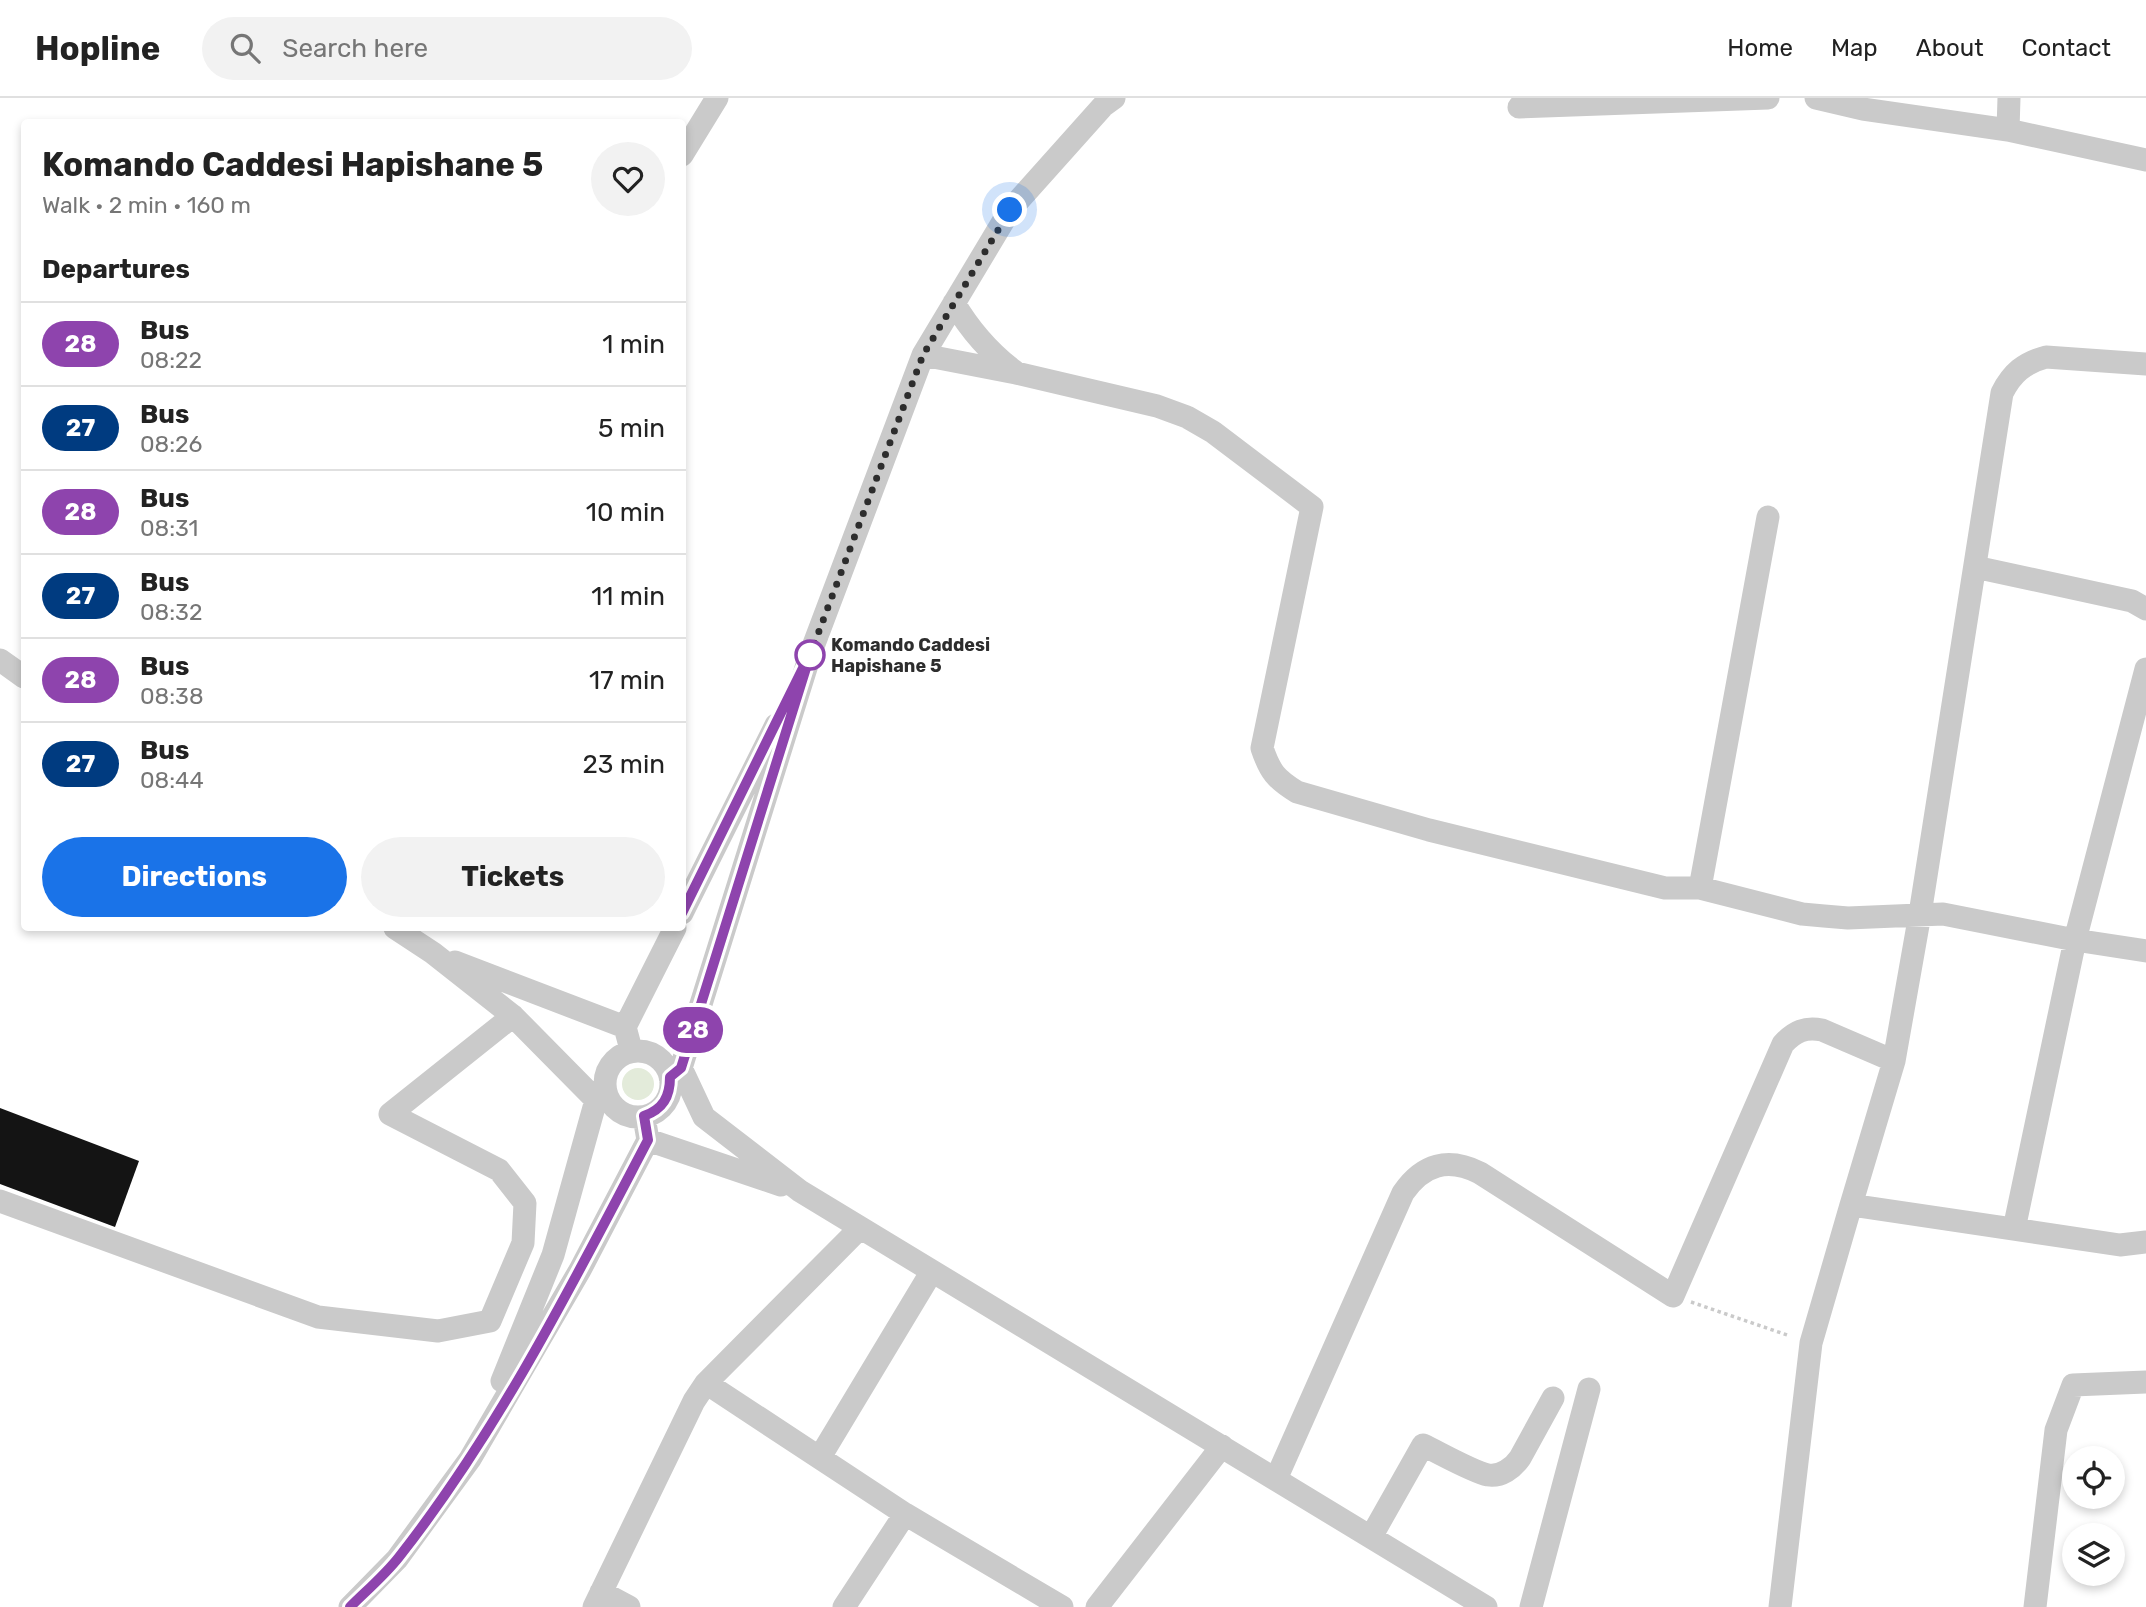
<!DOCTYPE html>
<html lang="en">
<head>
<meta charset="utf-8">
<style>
	:root { --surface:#fff; --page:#f2f2f2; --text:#222; --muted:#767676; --line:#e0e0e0; --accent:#1a73e8 }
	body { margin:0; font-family:Rubik,sans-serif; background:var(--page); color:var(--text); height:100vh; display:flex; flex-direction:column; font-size:26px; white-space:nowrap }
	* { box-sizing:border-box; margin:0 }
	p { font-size:23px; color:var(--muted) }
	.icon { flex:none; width:38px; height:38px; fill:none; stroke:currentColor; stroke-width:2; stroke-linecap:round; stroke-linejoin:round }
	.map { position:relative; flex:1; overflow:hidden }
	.details { position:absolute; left:21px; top:21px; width:665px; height:812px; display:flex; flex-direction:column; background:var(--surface); border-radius:7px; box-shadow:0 4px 10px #0003 }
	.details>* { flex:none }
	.badge { padding:0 14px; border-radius:23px; font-size:24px; line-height:46px }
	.tools { position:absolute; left:2062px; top:1348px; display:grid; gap:14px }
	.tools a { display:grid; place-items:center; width:63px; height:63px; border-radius:50%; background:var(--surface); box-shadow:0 4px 10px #0003; font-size:35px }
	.you { position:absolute; width:35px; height:35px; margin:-18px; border:5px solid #fff; border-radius:50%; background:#1a73e8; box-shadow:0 0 0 10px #1a73e833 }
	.map>.badge { position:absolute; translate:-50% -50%; box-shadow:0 0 0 4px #fff }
	h2 { padding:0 21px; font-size:26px; line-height:63px }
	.round { display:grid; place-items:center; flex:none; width:74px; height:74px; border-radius:37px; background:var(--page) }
	.overview { display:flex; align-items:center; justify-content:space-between; height:119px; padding:0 21px }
	h1 { font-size:33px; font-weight:700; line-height:52px }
	.cta { display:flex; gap:14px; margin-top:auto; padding:14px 21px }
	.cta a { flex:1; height:80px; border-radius:42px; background:var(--accent); color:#fff; font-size:28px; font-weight:700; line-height:80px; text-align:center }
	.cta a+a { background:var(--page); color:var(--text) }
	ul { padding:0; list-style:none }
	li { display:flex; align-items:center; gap:21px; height:84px; padding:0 21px; border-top:2px solid var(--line) }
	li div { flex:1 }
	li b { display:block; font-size:26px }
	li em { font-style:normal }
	li .badge { min-width:77px; font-weight:700; text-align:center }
	header { display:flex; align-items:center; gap:42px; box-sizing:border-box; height:98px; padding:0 35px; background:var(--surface); border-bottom:2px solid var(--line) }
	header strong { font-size:33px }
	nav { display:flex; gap:38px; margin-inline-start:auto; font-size:24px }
	.search { width:490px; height:63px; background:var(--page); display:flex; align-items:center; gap:18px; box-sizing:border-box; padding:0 24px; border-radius:38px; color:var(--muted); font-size:26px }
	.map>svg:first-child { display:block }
	.green { fill:#e3ebda }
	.building { fill:#141414 }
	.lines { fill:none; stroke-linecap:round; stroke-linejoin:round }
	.path { stroke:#cacaca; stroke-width:3.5; stroke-dasharray:3.5 3.5; stroke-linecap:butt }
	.minor { stroke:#cacaca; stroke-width:23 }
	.line-casing { stroke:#fff; stroke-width:16 }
	.line { stroke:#8e44ad; stroke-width:10 }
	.walk { stroke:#2d2d2d; stroke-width:7; stroke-dasharray:0 12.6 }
	.stop-dot { fill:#fff; stroke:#8e44ad; stroke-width:3.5 }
	.labels { text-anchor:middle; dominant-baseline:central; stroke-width:7; stroke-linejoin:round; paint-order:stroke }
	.stop-label { font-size:18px; font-weight:bold; fill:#2d2d2d; stroke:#fff; text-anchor:start }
</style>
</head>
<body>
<header>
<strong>Hopline</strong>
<div class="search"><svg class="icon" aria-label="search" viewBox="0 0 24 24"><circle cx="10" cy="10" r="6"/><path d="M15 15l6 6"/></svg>Search here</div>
<nav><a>Home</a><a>Map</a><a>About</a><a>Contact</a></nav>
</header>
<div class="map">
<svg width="2146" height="1509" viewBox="0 0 2146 1509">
	<rect width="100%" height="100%" fill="#fff"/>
	<path class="green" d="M622 986a16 16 0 1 1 32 0a16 16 0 1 1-32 0Z"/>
	<path class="building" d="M 0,1010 L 139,1063 L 115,1129 L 0,1086 Z"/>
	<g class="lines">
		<path class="path" d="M 1691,1204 L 1790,1238"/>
		<path class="minor" d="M 1816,0 L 1863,11 L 2008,32
			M 2009,0 L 2008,32 L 2146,62
			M 1519,9 L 1768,0
			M 682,57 L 717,0
			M 954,205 C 970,232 989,254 1014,273
			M 923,257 L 1016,275 L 1157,308 L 1187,319 L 1213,334 L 1312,409 L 1262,650 C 1270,674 1276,681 1297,694 L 1429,732 L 1665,790 L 1700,790 L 1802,816 L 1824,818 L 1848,820 L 1943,816 L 2075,842 L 2146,853
			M 2146,266 L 2046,259 C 2024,265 2012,275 2002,295 L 1920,816 L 1894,963 L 1851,1107 L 2120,1147 L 2146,1144
			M 1975,469 L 2132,503 L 2146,511
			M 0,562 L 24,579
			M 1700,790 L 1768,419
			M 682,815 L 776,627
			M 395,830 L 433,855 L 513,918 L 596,1002
			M 455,864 L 625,929
			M 629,944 L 625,929 L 675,830
			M605 986a33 33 0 1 1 66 0a33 33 0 1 1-66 0Z
			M 681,970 L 704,1019 L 800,1093 L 1486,1509
			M 670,979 L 681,970 L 811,554 L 923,257 L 1010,112 L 1103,8 L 1114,0
			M 648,1042 L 781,1087
			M 0,1103 L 318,1219 L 438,1233 L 490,1223 L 523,1145 L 525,1105 L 499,1072 L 390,1016 L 513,918
			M 2014,1131 L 2075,842 L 2146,571
			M 502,1283 L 553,1157 L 596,1002
			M 706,1285 L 905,1416 L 1062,1509
			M 820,1359 L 932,1173
			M 1276,1381 L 1403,1095 C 1423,1066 1448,1059 1480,1075 L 1673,1198 L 1783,946 C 1795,933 1805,929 1822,932 L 1894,963
			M 1371,1439 L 1423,1347 C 1438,1354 1473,1374 1488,1377 C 1501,1379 1513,1370 1520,1360 L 1553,1300
			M 601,1494 L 629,1509
			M 350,1509 L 397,1461 L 470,1361 L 580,1172 L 648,1042 L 644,1019
			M 594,1509 L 694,1303 L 706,1285 L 860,1130
			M 844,1509 L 905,1416
			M 1097,1509 L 1222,1348
			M 1531,1509 L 1589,1291
			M 1780,1509 L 1811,1245 L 1851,1107
			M 2035,1509 L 2056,1332 L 2073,1287 L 2146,1284"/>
	</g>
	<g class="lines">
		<defs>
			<path id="line" d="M 350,1509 C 366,1493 385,1477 399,1459 C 499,1332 573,1185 648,1042 L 644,1018 C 663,1011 670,999 670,979 L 681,970 L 811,554 L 682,815"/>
		</defs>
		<use href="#line" class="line-casing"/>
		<use href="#line" class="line"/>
		<path class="walk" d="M 810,557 L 923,257 L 1010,112"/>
	</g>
	<circle class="stop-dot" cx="810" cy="557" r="14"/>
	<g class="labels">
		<g class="stop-label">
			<text x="831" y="547">Komando Caddesi<tspan x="831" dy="21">Hapishane 5</tspan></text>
		</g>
	</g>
</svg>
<div class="tools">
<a><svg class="icon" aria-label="locate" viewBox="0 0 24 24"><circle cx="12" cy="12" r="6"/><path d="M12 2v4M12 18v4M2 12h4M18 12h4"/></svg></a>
<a><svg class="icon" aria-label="layers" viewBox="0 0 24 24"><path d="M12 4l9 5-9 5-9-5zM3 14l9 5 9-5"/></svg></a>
</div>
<div class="you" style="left:1010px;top:112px"></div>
<b class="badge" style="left:693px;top:932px;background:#8e44ad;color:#fff">28</b>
<section class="details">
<div class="overview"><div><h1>Komando Caddesi Hapishane 5</h1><p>Walk · 2 min · 160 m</p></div><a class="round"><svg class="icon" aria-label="heart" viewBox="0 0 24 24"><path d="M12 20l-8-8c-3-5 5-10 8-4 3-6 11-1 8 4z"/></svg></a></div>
<h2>Departures</h2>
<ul>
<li><span class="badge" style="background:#8e44ad;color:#fff">28</span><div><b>Bus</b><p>08:22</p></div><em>1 min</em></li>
<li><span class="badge" style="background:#003b80;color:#fff">27</span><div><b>Bus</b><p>08:26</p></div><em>5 min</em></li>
<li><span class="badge" style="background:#8e44ad;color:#fff">28</span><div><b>Bus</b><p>08:31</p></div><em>10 min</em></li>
<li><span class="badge" style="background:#003b80;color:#fff">27</span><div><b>Bus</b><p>08:32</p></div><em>11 min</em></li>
<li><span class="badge" style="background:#8e44ad;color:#fff">28</span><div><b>Bus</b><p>08:38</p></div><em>17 min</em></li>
<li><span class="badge" style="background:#003b80;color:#fff">27</span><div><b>Bus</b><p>08:44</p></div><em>23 min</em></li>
</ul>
<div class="cta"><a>Directions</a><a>Tickets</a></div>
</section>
</div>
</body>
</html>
